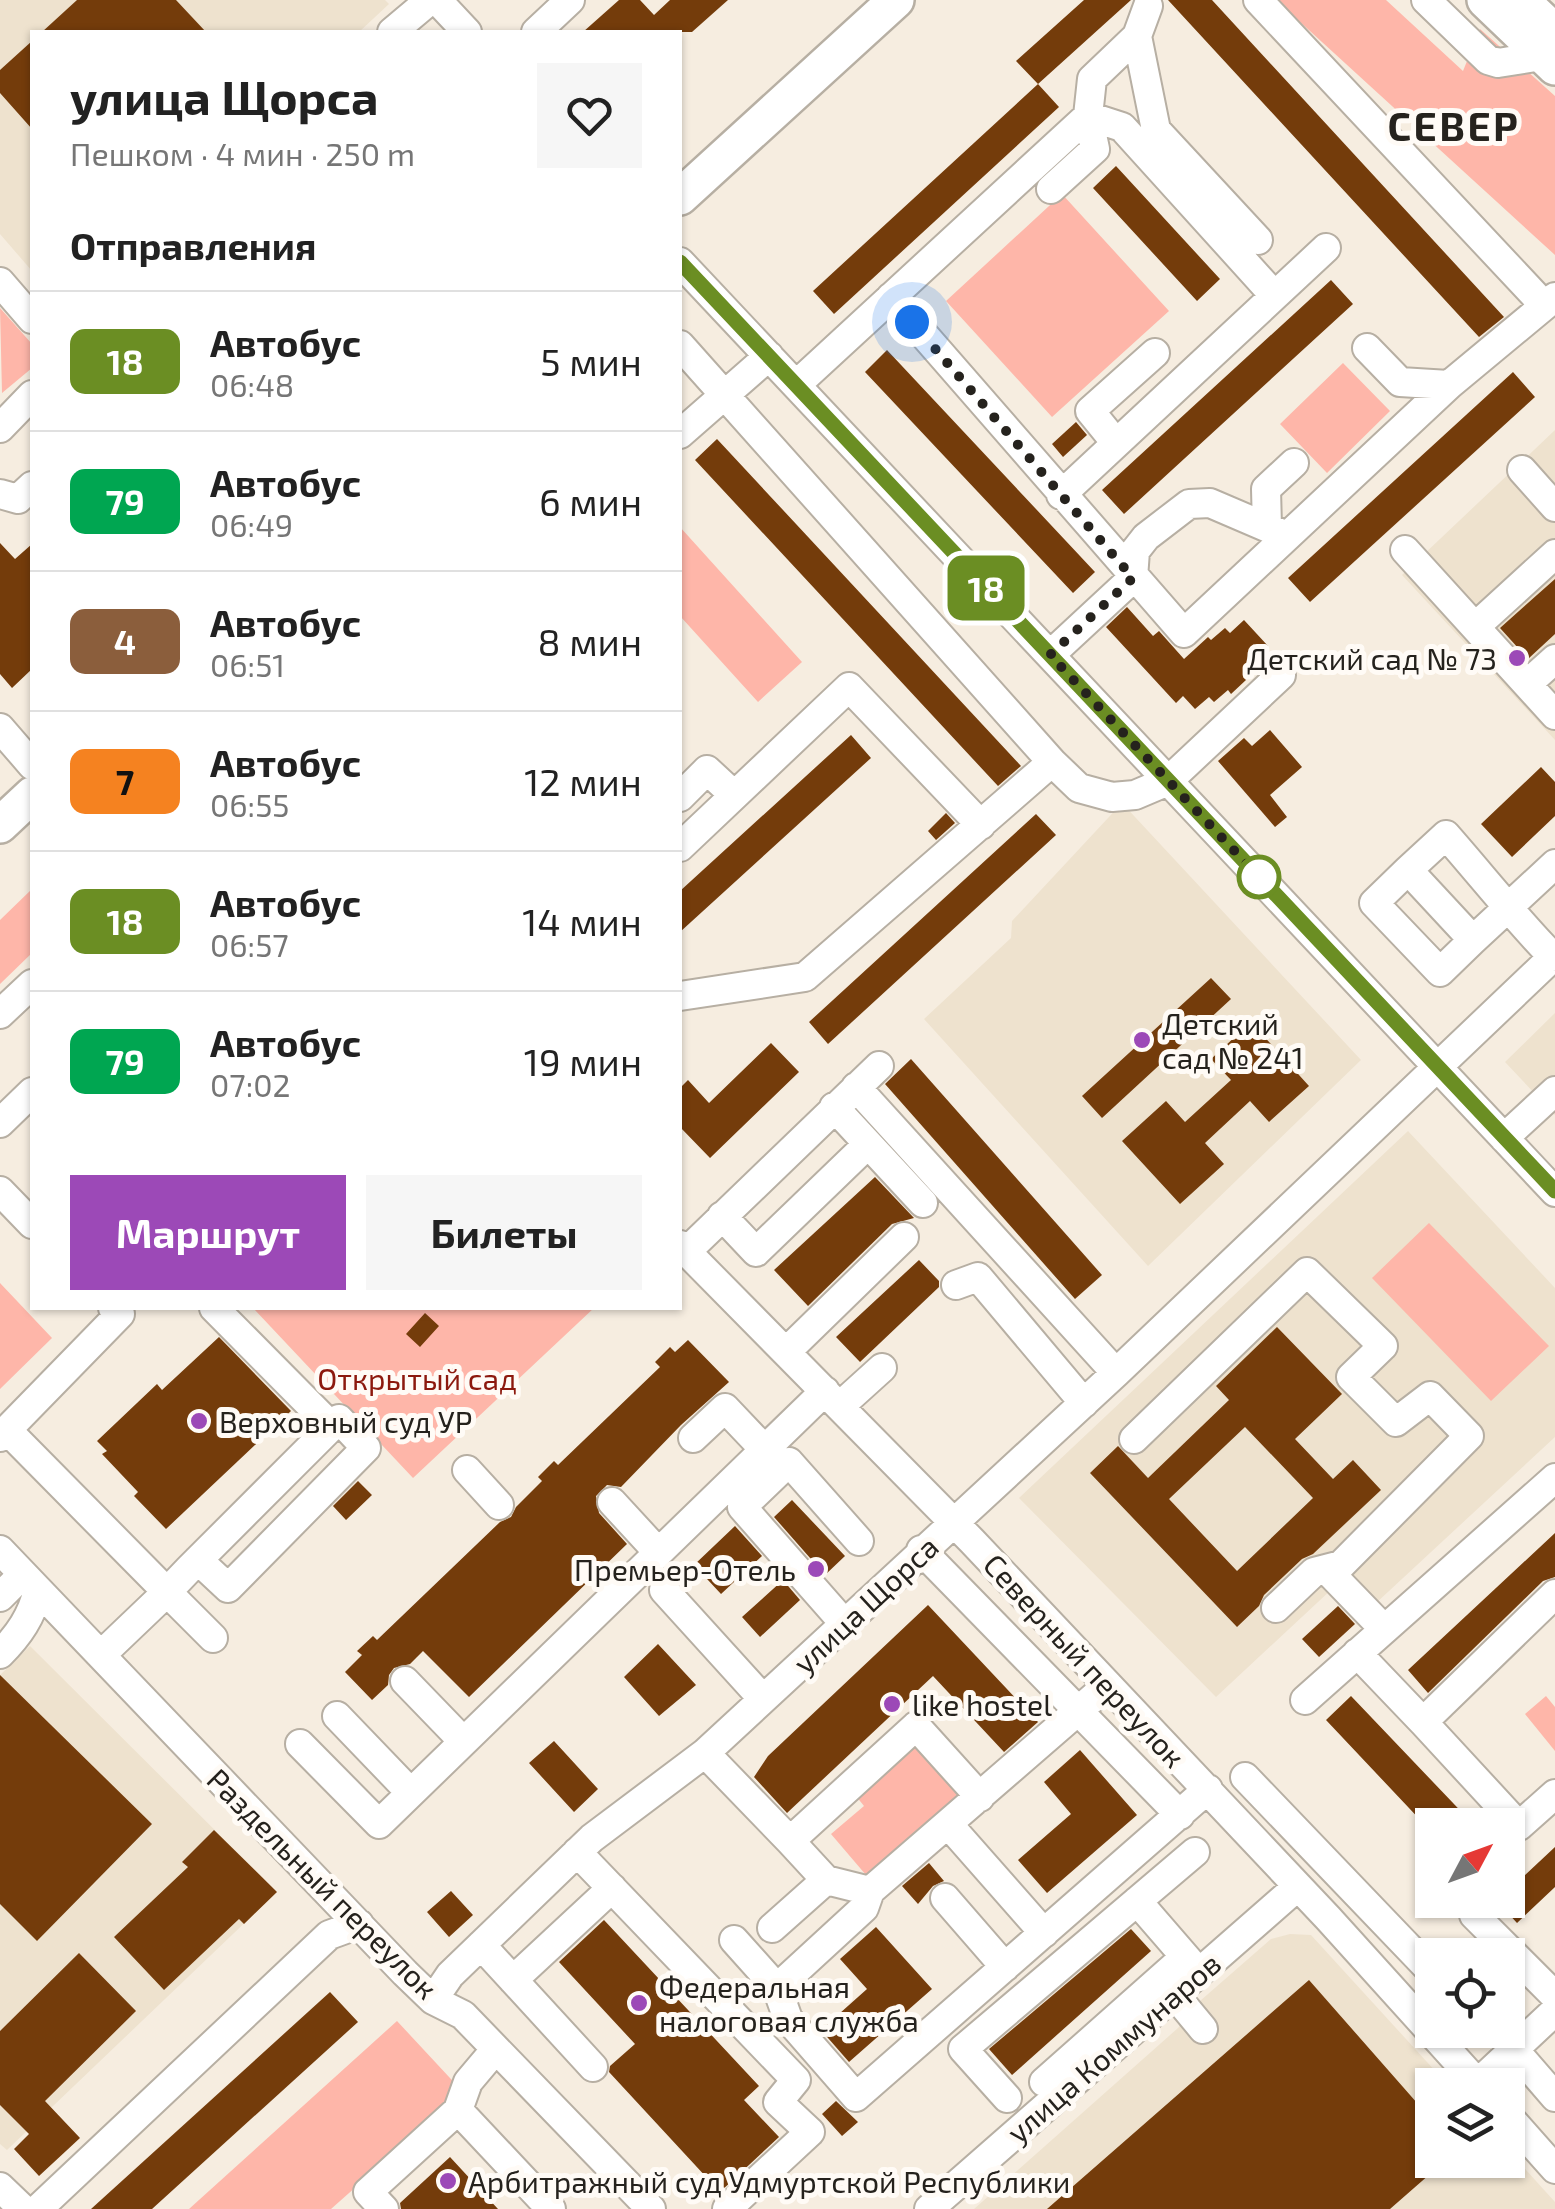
<!DOCTYPE html>
<html lang="ru">
<head>
<meta charset="utf-8">
<style>
	:root { --surface:#fff; --page:#f6f6f6; --text:#222; --muted:#767676; --line:#e0e0e0; --accent:#9c49b7 }
	body { margin:0; font-family:"Exo 2",sans-serif; background:var(--page); color:var(--text); height:100vh; display:flex; flex-direction:column; font-size:38px; white-space:nowrap }
	* { box-sizing:border-box; margin:0 }
	p { font-size:32px; color:var(--muted) }
	.icon { flex:none; width:55px; height:55px; fill:none; stroke:currentColor; stroke-width:2; stroke-linecap:round; stroke-linejoin:round }
	.map { position:relative; flex:1; overflow:hidden }
	.sheet { position:absolute; left:30px; top:30px; width:652px; height:1280px; display:flex; flex-direction:column; background:var(--surface); border-radius:0px; box-shadow:0 2px 8px #0004 }
	.sheet>* { flex:none }
	.badge { padding:0 20px; border-radius:15px; font-size:35px; line-height:65px }
	.needle { width:65px; rotate:49deg }
	.buttons { position:absolute; left:1415px; top:1808px; display:grid; gap:20px }
	.buttons a { display:grid; place-items:center; width:110px; height:110px; border-radius:0px; background:var(--surface); box-shadow:0 2px 8px #0004; font-size:50px }
	.you { position:absolute; width:50px; height:50px; margin:-25px; border:8px solid #fff; border-radius:50%; background:#1a73e8; box-shadow:0 0 0 15px #1a73e833 }
	.map>.badge { position:absolute; translate:-50% -50%; box-shadow:0 0 0 5px #fff }
	h2 { padding:0 40px; font-size:38px; line-height:90px }
	.round { display:grid; place-items:center; flex:none; width:105px; height:105px; border-radius:0px; background:var(--page) }
	.overview { display:flex; align-items:center; justify-content:space-between; height:170px; padding:0 40px }
	h1 { font-size:48px; font-weight:700; line-height:75px }
	.action { display:flex; gap:20px; margin-top:auto; padding:20px 40px }
	.action a { flex:1; height:115px; border-radius:0px; background:var(--accent); color:#fff; font-size:40px; font-weight:700; line-height:115px; text-align:center }
	.action a+a { background:var(--page); color:var(--text) }
	ul { padding:0; list-style:none }
	li { display:flex; align-items:center; gap:30px; height:140px; padding:0 40px; border-top:2px solid var(--line) }
	li div { flex:1 }
	li b { display:block; font-size:38px }
	li em { font-style:normal }
	li .badge { min-width:110px; font-weight:700; text-align:center }
	.map>svg:first-child { display:block }
	.built { fill:#eee2ce }
	.green { fill:#feb6a9 }
	.building { fill:#743c0b; fill-rule:evenodd }
	.lines { fill:none; stroke-linecap:round; stroke-linejoin:round }
	.minor-casing { stroke:#b7afa3; stroke-width:32 }
	.major-casing { stroke:#b7afa3; stroke-width:40 }
	.minor { stroke:#fff; stroke-width:28 }
	.major { stroke:#fff; stroke-width:35 }
	.line-casing { stroke:#fff; stroke-width:22 }
	.line { stroke:#6b8e23; stroke-width:15 }
	.walk { stroke:#25221d; stroke-width:10; stroke-dasharray:0 18 }
	.poi-dot { fill:#9c49b7; stroke:#fffbf6; stroke-width:4 }
	.stop-dot { fill:#fff; stroke:#6b8e23; stroke-width:5 }
	.labels { text-anchor:middle; dominant-baseline:central; stroke-width:10; stroke-linejoin:round; paint-order:stroke }
	.poi-label { font-size:30px; fill:#25221d; stroke:#fffbf6; text-anchor:start }
	.park-label { font-size:30px; fill:#8c190e; stroke:#fffbf6 }
	.street-label { font-size:30px; fill:#25221d; stroke:#fffbf6 }
	.district-label { font-size:40px; font-weight:bold; letter-spacing:2.5px; fill:#25221d; stroke:#fffbf6 }
</style>
</head>
<body>
<div class="map">
<svg width="1555" height="2209" viewBox="0 0 1555 2209">
	<rect width="100%" height="100%" fill="#f6ede0"/>
	<path class="built" d="M 0,0 L 385,0 L 389,4 L 359,32 L 32,32 L 32,271 L 0,234 Z
		M 1555,430 L 1555,740 L 1402,575 Z
		M 1122,803 L 1361,1060 L 1148,1266 L 924,1019 L 1011,938 L 1012,921 Z
		M 1555,1013 L 1555,1115 L 1505,1062 Z
		M 1408,1131 L 1555,1288 L 1555,1437 L 1375,1604 L 1347,1575 L 1216,1697 L 1019,1498 Z
		M 30,1646 L 277,1892 L 7,2150 L 0,2144 L 0,1675 Z
		M 1290,1934 L 1311,1935 L 1448,2085 L 1432,2085 L 1432,2160 L 1508,2160 L 1508,2150 L 1555,2202 L 1555,2209 L 974,2209 L 1178,2028 L 1200,2001 L 1271,1939 Z"/>
	<path class="green" d="M 1276,0 L 1386,0 L 1463,71 L 1480,29 L 1555,96 L 1555,255 Z
		M 1062,194 L 1169,311 L 1052,417 L 946,301 Z
		M 0,308 L 32,344 L 32,368 L 2,393 Z
		M 1343,363 L 1390,411 L 1327,473 L 1280,424 Z
		M 680,527 L 802,662 L 758,702 L 680,616 Z
		M 32,889 L 32,953 L 0,984 L 0,920 Z
		M 1429,1223 L 1549,1346 L 1491,1401 L 1372,1278 Z
		M 0,1283 L 52,1338 L 0,1389 Z
		M 253,1308 L 594,1308 L 413,1478 Z
		M 1546,1696 L 1555,1707 L 1555,1751 L 1525,1714 Z
		M 915,1744 L 959,1794 L 866,1875 L 831,1834 L 864,1806 L 856,1796 Z
		M 397,2021 L 463,2092 L 331,2209 L 189,2209 Z"/>
	<path class="building" d="M 77,0 L 176,0 L 206,32 L 42,32 Z
		M 619,0 L 640,0 L 654,15 L 670,0 L 728,0 L 692,32 L 583,32 Z
		M 1084,0 L 1131,0 L 1038,84 L 1016,61 Z
		M 1168,0 L 1212,0 L 1504,317 L 1479,337 Z
		M 32,41 L 32,129 L 0,93 L 0,70 Z
		M 1038,84 L 1059,107 L 834,314 L 813,291 Z
		M 1116,166 L 1220,279 L 1197,301 L 1093,188 Z
		M 1331,280 L 1353,304 L 1124,514 L 1102,490 Z
		M 887,350 L 1095,572 L 1073,593 L 865,372 Z
		M 1513,372 L 1535,397 L 1310,602 L 1288,578 Z
		M 1076,422 L 1087,435 L 1063,457 L 1052,444 Z
		M 717,439 L 1021,766 L 998,786 L 695,460 Z
		M 0,543 L 15,559 L 32,544 L 32,669 L 12,688 L 0,674 Z
		M 1555,579 L 1555,634 L 1528,659 L 1500,628 Z
		M 1127,607 L 1153,636 L 1159,631 L 1184,659 L 1208,637 L 1211,640 L 1225,628 L 1230,633 L 1244,620 L 1268,646 L 1253,659 L 1257,664 L 1243,677 L 1246,680 L 1231,694 L 1228,690 L 1214,702 L 1209,697 L 1195,709 L 1183,696 L 1176,703 L 1106,627 Z
		M 1270,730 L 1302,767 L 1270,795 L 1287,817 L 1275,827 L 1218,761 L 1244,738 L 1252,746 Z
		M 851,735 L 871,758 L 680,932 L 680,891 Z
		M 1541,767 L 1555,782 L 1555,816 L 1512,857 L 1481,824 Z
		M 946,813 L 955,823 L 936,840 L 928,831 Z
		M 1036,814 L 1056,835 L 828,1044 L 809,1022 Z
		M 1211,978 L 1231,999 L 1102,1118 L 1082,1096 Z
		M 1251,1022 L 1309,1086 L 1269,1122 L 1250,1101 L 1205,1143 L 1224,1164 L 1180,1204 L 1122,1141 L 1166,1101 L 1185,1122 L 1231,1080 L 1211,1059 Z
		M 771,1043 L 799,1072 L 710,1158 L 680,1127 L 680,1088 L 688,1080 L 709,1103 Z
		M 911,1059 L 1102,1275 L 1075,1299 L 885,1084 Z
		M 875,1177 L 914,1218 L 892,1224 L 808,1306 L 774,1270 Z
		M 919,1260 L 939,1281 L 939,1287 L 860,1362 L 836,1337 Z
		M 425,1313 L 439,1326 L 420,1347 L 406,1334 Z
		M 1277,1327 L 1342,1394 L 1295,1439 L 1333,1479 L 1353,1460 L 1381,1490 L 1313,1554 L 1302,1559 L 1264,1595 L 1259,1606 L 1237,1627 L 1090,1473 L 1118,1446 L 1148,1478 L 1229,1400 L 1216,1386 ZM 1245,1427 L 1313,1498 L 1237,1571 L 1169,1499 Z
		M 219,1337 L 291,1411 L 166,1529 L 134,1496 L 138,1492 L 102,1454 L 107,1451 L 97,1441 L 157,1384 L 162,1390 Z
		M 688,1340 L 729,1382 L 681,1425 L 621,1487 L 607,1485 L 596,1496 L 599,1513 L 627,1544 L 469,1697 L 423,1651 L 410,1664 L 394,1668 L 389,1675 L 388,1685 L 372,1700 L 345,1672 L 362,1655 L 357,1651 L 373,1636 L 377,1640 L 500,1522 L 511,1517 L 516,1507 L 542,1481 L 538,1477 L 554,1461 L 558,1465 L 660,1367 L 655,1362 L 670,1347 L 675,1352 Z
		M 358,1481 L 372,1495 L 346,1520 L 333,1506 Z
		M 792,1500 L 845,1556 L 825,1575 L 774,1517 Z
		M 735,1526 L 762,1556 L 721,1594 L 694,1565 Z
		M 1555,1533 L 1555,1577 L 1543,1581 L 1428,1693 L 1408,1670 Z
		M 783,1580 L 800,1600 L 760,1637 L 742,1617 Z
		M 928,1605 L 1038,1722 L 1004,1752 L 933,1676 L 787,1813 L 754,1777 L 768,1756 Z
		M 1338,1606 L 1355,1624 L 1319,1657 L 1302,1639 Z
		M 658,1644 L 696,1685 L 659,1716 L 624,1677 Z
		M 0,1675 L 152,1824 L 37,1941 L 0,1904 Z
		M 1351,1696 L 1474,1825 L 1425,1825 L 1326,1720 Z
		M 554,1741 L 598,1789 L 574,1812 L 529,1763 Z
		M 1080,1750 L 1137,1815 L 1047,1893 L 1018,1860 L 1071,1814 L 1044,1782 Z
		M 214,1830 L 277,1892 L 244,1924 L 239,1919 L 164,1990 L 114,1937 L 188,1867 L 182,1862 Z
		M 1555,1847 L 1555,1887 L 1517,1923 L 1496,1900 L 1508,1900 L 1508,1891 Z
		M 929,1863 L 944,1881 L 933,1886 L 918,1904 L 902,1886 Z
		M 451,1891 L 473,1915 L 449,1937 L 427,1912 Z
		M 604,1920 L 759,2086 L 744,2100 L 779,2137 L 720,2192 L 609,2072 L 610,2066 L 635,2044 L 559,1962 Z
		M 876,1927 L 932,1989 L 849,2062 L 821,2030 L 867,1989 L 840,1959 Z
		M 1131,1929 L 1151,1951 L 1012,2075 L 989,2049 Z
		M 79,1953 L 136,2011 L 45,2101 L 80,2138 L 39,2176 L 14,2149 L 29,2134 L 0,2105 L 0,2031 Z
		M 1309,1980 L 1432,2120 L 1432,2160 L 1446,2160 L 1390,2209 L 1047,2209 Z
		M 330,1992 L 358,2022 L 152,2209 L 91,2209 Z
		M 836,2101 L 858,2122 L 842,2136 L 822,2114 Z
		M 450,2157 L 498,2209 L 401,2209 L 400,2203 Z"/>
	<g class="lines">
		<defs>
			<path id="minor" d="M 437,0 L 467,32
				M 1258,0 L 1544,305
				M 1426,0 L 1488,60 L 1498,63 L 1542,56
				M 392,32 L 430,0
				M 536,32 L 570,0
				M 1137,36 L 1156,130 L 1258,240
				M 1051,189 L 1095,149 L 1088,116 L 1122,127 L 1274,295
				M 680,262 L 1555,1192
				M 0,282 L 32,319
				M 891,297 L 1184,633 L 1449,385 L 1555,297
				M 680,345 L 1052,762
				M 1367,348 L 1400,382 L 1449,385
				M 796,385 L 1088,116 L 1092,79 L 1137,36 L 1148,6
				M 0,428 L 32,395
				M 680,434 L 769,356
				M 1116,443 L 1090,411 L 1155,353
				M 1522,470 L 1555,507
				M 0,494 L 18,499 L 32,486
				M 1061,495 L 1326,248
				M 1267,527 L 1266,489 L 1294,463
				M 1405,550 L 1555,715
				M 1475,627 L 1555,554
				M 1050,655 L 1133,578 L 1135,551 L 1146,537 L 1189,504 L 1210,503 L 1287,536
				M 1527,684 L 1555,659
				M 0,728 L 32,765
				M 680,797 L 707,770 L 734,795
				M 680,847 L 849,687 L 981,825
				M 1408,870 L 1374,903 L 1440,972 L 1473,940
				M 1553,957 C 1515,918 1482,876 1446,835 L 1408,870 L 1473,940 L 1555,864
				M 680,996 L 805,977 L 1052,762 L 1079,788 L 1112,797 L 1135,795 L 1168,781 L 1281,675
				M 0,1014 L 32,984
				M 856,1087 L 1116,1373
				M 834,1107 L 923,1203
				M 0,1123 L 32,1092
				M 1504,1138 L 1555,1091
				M 0,1191 L 32,1224
				M 722,1216 L 756,1252 L 868,1144
				M 680,1245 L 972,1541 L 1328,1918 L 1479,2085
				M 687,1251 L 879,1066
				M 956,1285 L 978,1277 L 1084,1403
				M 214,1308 L 331,1426
				M 786,1352 L 904,1237
				M 840,1406 L 882,1368
				M 7,1430 L 167,1592 L 101,1655
				M 0,1437 L 120,1314 L 113,1308
				M 693,1438 L 725,1408 L 764,1449
				M 1134,1439 L 1307,1272 L 1383,1346 L 1351,1377 L 1396,1422 L 1430,1396 L 1469,1436 L 1341,1565 L 1314,1572 L 1276,1608
				M 467,1470 L 499,1505
				M 612,1502 L 658,1552
				M 0,1550 L 405,1973 L 433,2000 L 463,2015 L 651,2209
				M 921,1550 L 1180,1815
				M 198,1560 L 228,1588 L 366,1448 L 339,1419 L 189,1569 L 167,1592 L 213,1638
				M 1326,1569 L 1384,1629
				M 664,1590 L 763,1699
				M 1555,1594 L 1423,1722 L 1519,1826 L 1555,1794
				M 0,1597 L 23,1574
				M 844,1623 L 742,1507 L 789,1462 L 859,1541
				M 1357,1653 L 1423,1722
				M 0,1654 C 19,1635 32,1616 38,1590
				M 405,1681 L 463,1741
				M 1305,1700 L 1555,1478
				M 337,1716 L 411,1793
				M 300,1744 L 379,1824 L 825,1391
				M 705,1753 L 790,1841
				M 1245,1777 L 1432,1972
				M 980,1797 L 916,1726 L 790,1841 L 826,1880 L 870,1891 L 1094,1697 L 1108,1686
				M 948,1824 L 1044,1933
				M 577,1852 L 796,2080 L 778,2102 L 810,2132 L 727,2209
				M 945,1898 L 1005,1967
				M 1137,1901 L 1195,1968
				M 1474,1915 L 1555,1996
				M 772,1928 L 826,1880
				M 734,1940 L 777,1988 L 788,2019 L 856,2097 L 1208,1789
				M 481,1945 L 593,2067
				M 513,1980 L 612,1888
				M 777,1988 L 864,1908 L 870,1891
				M 1174,1994 L 1203,2029
				M 433,2000 L 450,1975 L 592,1838 L 705,1753 L 1116,1373 L 1555,955
				M 1497,2030 L 1555,2097
				M 1044,2082 L 1185,1957
				M 1478,2083 L 1555,2011
				M 1007,2098 L 963,2049 L 1195,1852
				M 458,2110 L 551,2209
				M 1508,2116 L 1555,2169
				M 0,2187 L 23,2209
				M 38,2209 L 329,1935 L 359,1924
				M 384,2209 L 368,2192 L 458,2110 L 468,2082 L 495,2050
				M 929,2209 L 1297,1887"/>
			<path id="major" d="M 1485,0 L 1555,67
				M 1521,0 L 1555,32
				M 680,197 L 896,0
				M 0,825 L 32,795"/>
		</defs>
		<use href="#minor" class="minor-casing"/>
		<use href="#major" class="major-casing"/>
		<use href="#minor" class="minor"/>
		<use href="#major" class="major"/>
	</g>
	<g class="lines">
		<defs>
			<path id="line" d="M 680,262 L 1555,1191"/>
		</defs>
		<use href="#line" class="line-casing"/>
		<use href="#line" class="line"/>
		<path class="walk" d="M 912,322 L 1133,578 L 1050,655 L 1259,877"/>
	</g>
	<g class="poi-dot">
		<circle cx="1517" cy="658" r="10"/>
		<circle cx="1142" cy="1040" r="10"/>
		<circle cx="199" cy="1421" r="10"/>
		<circle cx="816" cy="1569" r="10"/>
		<circle cx="892" cy="1704" r="10"/>
		<circle cx="639" cy="2003" r="10"/>
		<circle cx="448" cy="2181" r="10"/>
	</g>
	<circle class="stop-dot" cx="1259" cy="877" r="20"/>
	<g class="labels">
		<g class="poi-label">
			<text x="1497" y="658" text-anchor="end">Детский сад № 73</text>
			<text x="1162" y="1023">Детский<tspan x="1162" dy="34">сад № 241</tspan></text>
			<text x="219" y="1421">Верховный суд УР</text>
			<text x="796" y="1569" text-anchor="end">Премьер-Отель</text>
			<text x="912" y="1704">like hostel</text>
			<text x="659" y="1986">Федеральная<tspan x="659" dy="34">налоговая служба</tspan></text>
			<text x="468" y="2181">Арбитражный суд Удмуртской Республики</text>
		</g>
		<g class="park-label">
			<text x="417" y="1378">Открытый сад</text>
		</g>
		<g class="street-label">
			<text transform="translate(865 1604) rotate(-43)">улица Щорса</text>
			<text transform="translate(1085 1660) rotate(47)">Северный переулок</text>
			<text transform="translate(323 1883) rotate(45)">Раздельный переулок</text>
			<text transform="translate(1113 2047) rotate(-41)">улица Коммунаров</text>
		</g>
		<g class="district-label">
			<text x="1454" y="125">СЕВЕР</text>
		</g>
	</g>
</svg>
<div class="buttons">
<a><svg class="needle" viewBox="-14 -14 28 28"><path d="M0-13l5 13h-10z" fill="#e53935"/><path d="M0 13l5-13h-10z" fill="#767676"/></svg></a>
<a><svg class="icon" aria-label="locate" viewBox="0 0 24 24"><circle cx="12" cy="12" r="6"/><path d="M12 2v4M12 18v4M2 12h4M18 12h4"/></svg></a>
<a><svg class="icon" aria-label="layers" viewBox="0 0 24 24"><path d="M12 4l9 5-9 5-9-5zM3 14l9 5 9-5"/></svg></a>
</div>
<div class="you" style="left:912px;top:322px"></div>
<b class="badge" style="left:986px;top:588px;background:#6b8e23;color:#fff">18</b>
<section class="sheet">
<div class="overview"><div><h1>улица Щорса</h1><p>Пешком · 4 мин · 250 m</p></div><a class="round"><svg class="icon" aria-label="heart" viewBox="0 0 24 24"><path d="M12 20l-8-8c-3-5 5-10 8-4 3-6 11-1 8 4z"/></svg></a></div>
<h2>Отправления</h2>
<ul>
<li><span class="badge" style="background:#6b8e23;color:#fff">18</span><div><b>Автобус</b><p>06:48</p></div><em>5 мин</em></li>
<li><span class="badge" style="background:#00a651;color:#fff">79</span><div><b>Автобус</b><p>06:49</p></div><em>6 мин</em></li>
<li><span class="badge" style="background:#8b5e3c;color:#fff">4</span><div><b>Автобус</b><p>06:51</p></div><em>8 мин</em></li>
<li><span class="badge" style="background:#f58220;color:#111">7</span><div><b>Автобус</b><p>06:55</p></div><em>12 мин</em></li>
<li><span class="badge" style="background:#6b8e23;color:#fff">18</span><div><b>Автобус</b><p>06:57</p></div><em>14 мин</em></li>
<li><span class="badge" style="background:#00a651;color:#fff">79</span><div><b>Автобус</b><p>07:02</p></div><em>19 мин</em></li>
</ul>
<div class="action"><a>Маршрут</a><a>Билеты</a></div>
</section>
</div>
</body>
</html>
